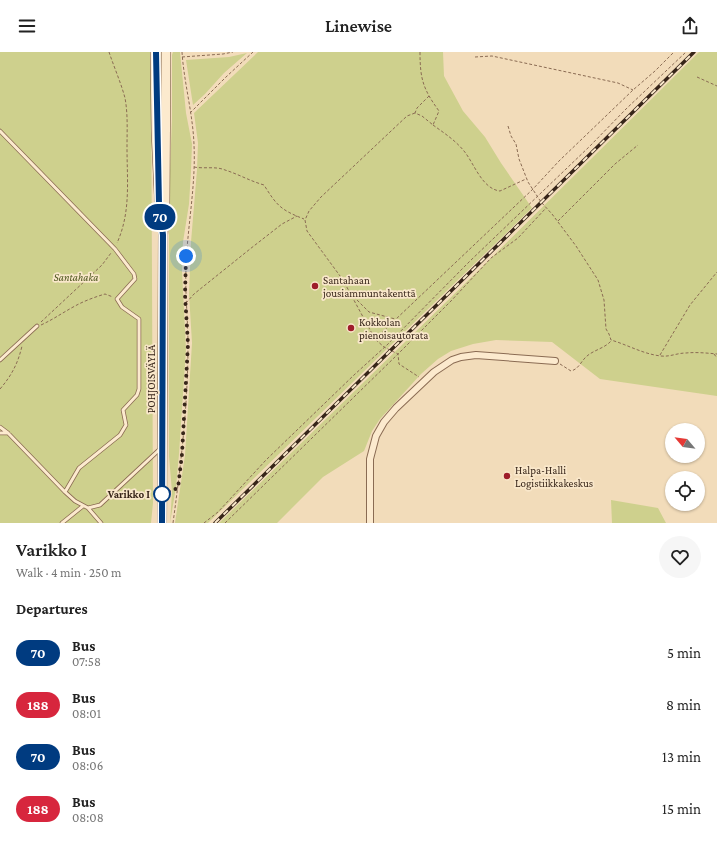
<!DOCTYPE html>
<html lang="en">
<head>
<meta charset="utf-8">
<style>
	:root { --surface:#fff; --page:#f6f6f6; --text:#222; --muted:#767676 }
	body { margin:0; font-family:"Crimson Pro",serif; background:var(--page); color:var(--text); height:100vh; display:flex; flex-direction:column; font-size:15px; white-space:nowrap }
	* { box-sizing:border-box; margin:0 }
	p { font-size:13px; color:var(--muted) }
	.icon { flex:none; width:22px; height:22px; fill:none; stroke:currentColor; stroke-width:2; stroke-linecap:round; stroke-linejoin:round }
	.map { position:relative; height:471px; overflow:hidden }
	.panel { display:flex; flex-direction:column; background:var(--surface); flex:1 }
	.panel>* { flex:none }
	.badge { padding:0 8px; border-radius:13px; font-size:14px; line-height:26px }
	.needle { width:26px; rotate:299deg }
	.buttons { position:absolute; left:665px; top:371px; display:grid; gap:8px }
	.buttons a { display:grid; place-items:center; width:40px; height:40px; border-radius:50%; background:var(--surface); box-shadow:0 1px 3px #0004; font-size:20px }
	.you { position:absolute; width:20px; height:20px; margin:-10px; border:3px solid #fff; border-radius:50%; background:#1a73e8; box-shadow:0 0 0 6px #1a73e833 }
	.map>.badge { position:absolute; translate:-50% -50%; box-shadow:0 0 0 2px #fff }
	h2 { padding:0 16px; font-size:15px; line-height:36px }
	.round { display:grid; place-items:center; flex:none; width:42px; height:42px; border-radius:21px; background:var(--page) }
	.overview { display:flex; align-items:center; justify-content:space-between; height:68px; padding:0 16px }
	h1 { font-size:19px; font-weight:600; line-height:30px }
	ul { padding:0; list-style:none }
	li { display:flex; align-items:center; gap:12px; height:52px; padding:0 16px }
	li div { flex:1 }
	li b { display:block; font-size:15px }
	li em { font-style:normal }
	li .badge { min-width:44px; font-weight:700; text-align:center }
	header { display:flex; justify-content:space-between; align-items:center; height:52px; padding:0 16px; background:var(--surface); font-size:18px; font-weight:600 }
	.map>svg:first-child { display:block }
	.green { fill:#ced08d }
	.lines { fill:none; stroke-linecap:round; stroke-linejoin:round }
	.service-casing { stroke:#8a6b53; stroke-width:4.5 }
	.minor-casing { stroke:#8a6b53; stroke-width:8 }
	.secondary-casing { stroke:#6b4c36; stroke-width:10 }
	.path { stroke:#8a6b53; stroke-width:1; stroke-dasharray:3 2; stroke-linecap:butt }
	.service { stroke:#fceace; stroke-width:3 }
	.minor { stroke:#fceace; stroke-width:6 }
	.secondary { stroke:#fceace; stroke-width:9 }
	.rail-casing { stroke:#372519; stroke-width:3.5 }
	.rail { stroke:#f9e7ca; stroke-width:2; stroke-dasharray:6; stroke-linecap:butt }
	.line-casing { stroke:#fff; stroke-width:9 }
	.line { stroke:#003b80; stroke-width:6 }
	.walk { stroke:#372519; stroke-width:4; stroke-dasharray:0 7.2 }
	.poi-dot { fill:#9e1d2a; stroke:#f9e7ca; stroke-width:1.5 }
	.stop-dot { fill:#fff; stroke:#003b80; stroke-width:2 }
	.labels { text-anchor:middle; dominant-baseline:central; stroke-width:3.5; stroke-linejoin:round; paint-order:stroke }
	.park-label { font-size:11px; font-style:italic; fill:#4d561e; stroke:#f9e7ca }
	.poi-label { font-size:11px; fill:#372519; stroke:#f9e7ca; text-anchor:start }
	.street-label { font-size:11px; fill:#372519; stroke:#f9e7ca }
	.stop-label { font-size:11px; font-weight:bold; fill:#372519; stroke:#f9e7ca; text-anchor:end }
</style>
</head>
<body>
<header><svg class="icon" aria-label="menu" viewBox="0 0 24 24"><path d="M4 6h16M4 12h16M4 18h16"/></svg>Linewise<svg class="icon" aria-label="share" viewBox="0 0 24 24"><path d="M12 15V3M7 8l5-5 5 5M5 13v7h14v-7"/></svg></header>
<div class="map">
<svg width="717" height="471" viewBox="0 0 717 471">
	<rect width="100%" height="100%" fill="#f2dcba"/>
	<path class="green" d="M 0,0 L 151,0 L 153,451 L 151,471 L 0,471 Z
		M 173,0 L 180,0 L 186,61 L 192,92 L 191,119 L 189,152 L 183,190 L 182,219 L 186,297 L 179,402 L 176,435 L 170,471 L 172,440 L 169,404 L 169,145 L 172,67 L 172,3 Z
		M 258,0 L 443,0 L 444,24 L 463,59 L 485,85 L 501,111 L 532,156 L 208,471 L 175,471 L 185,403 L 192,291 L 189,242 L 191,190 L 197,118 L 198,91 L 194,61 Z
		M 699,0 L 717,0 L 717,344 L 600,327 L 552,290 L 496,288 L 473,292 L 451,299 L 438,307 L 421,322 L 380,367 L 372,379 L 364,399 L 323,425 L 277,471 L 219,471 L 482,215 Z
		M 247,1 L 224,21 L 205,42 L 193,53 L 186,8 L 229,5 Z
		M 611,448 L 658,456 L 666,471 L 612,471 Z"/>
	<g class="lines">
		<defs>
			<path id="service" d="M 0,79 L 115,197 L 134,222 L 135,227 L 117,247 L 122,255 L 139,267 L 139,337 L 137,343 L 123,358 L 126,373 L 120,383 L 79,416 L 65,440
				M 0,308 L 37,274
				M 0,375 L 8,381
				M 0,381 L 8,381 L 65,440 L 75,449 L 88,456 L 100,453 L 160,397
				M 88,456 L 101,471
				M 62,471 L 83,454"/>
			<path id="minor" d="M 370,471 L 370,407 L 376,384 L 384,370 L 396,356 L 434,320 L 452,308 L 461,305 L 476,303 L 555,309"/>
			<path id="secondary" d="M 155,0 L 156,79 L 160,164
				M 162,471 L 163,183 L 165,153 L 166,0"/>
		</defs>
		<use href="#service" class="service-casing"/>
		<use href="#minor" class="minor-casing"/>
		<use href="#secondary" class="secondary-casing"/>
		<path class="path" d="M 109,0 C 114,15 121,31 125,46 C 128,62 127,79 127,95 C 127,129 131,160 117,191
			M 420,0 C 420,27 423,37 439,59 L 433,73 L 422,64 L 415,61 L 417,56 L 429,44
			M 182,5 L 223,2 L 233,0
			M 475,5 L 492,4 L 618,31 L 633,38
			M 697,25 L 717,34
			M 190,61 L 226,25 L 253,0
			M 415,61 L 407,64 L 321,145 L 309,159 L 305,168 L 307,179 L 343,228 L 375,287 L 384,295 L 398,302 L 399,312 L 419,325
			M 433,73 C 444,81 455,88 464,99 C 474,111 482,137 500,139 L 526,127
			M 508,74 L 511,84 L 516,92 L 519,107 L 528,130 L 541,150 L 552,162 L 576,194 L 598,228 L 604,248 L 606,277 L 609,282 L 611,288 C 628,293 643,302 661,304 C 670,305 677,301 686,301 C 696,300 707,301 717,302
			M 194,115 C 204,117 216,114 225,118 C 238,122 250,129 264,133 C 277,154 281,158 304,167
			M 558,169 L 615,112 L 638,93
			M 350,241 L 369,260 L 395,267
			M 186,251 L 194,242 L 250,197 L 282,172 L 297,164
			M 41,270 L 102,213 L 111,201
			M 41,273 C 54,267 62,261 75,254 C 84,249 95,245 105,242 L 113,245
			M 375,287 L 533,137 L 559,109 L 633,38 L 655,19 L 674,0
			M 714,302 L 717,306
			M 660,303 L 690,253 L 717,220
			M 560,312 L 571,319 C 579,317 581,309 587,304 C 594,298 605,296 611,289
			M 0,337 C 12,323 18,311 22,294
			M 173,471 C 181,412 188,352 188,293 C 188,267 185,243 186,217 C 187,176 196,134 194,93 C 193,62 184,31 182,0
			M 204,471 L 218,460 L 266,408 L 354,323 L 387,293 L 470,209 L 590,94 L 626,57 L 686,0
			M 225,471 L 398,302 L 451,249 L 491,206 L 518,186 L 546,156"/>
		<use href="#service" class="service"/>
		<use href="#minor" class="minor"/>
		<use href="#secondary" class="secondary"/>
		<defs>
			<path id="rail" d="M 215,471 L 694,0"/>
		</defs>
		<use href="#rail" class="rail-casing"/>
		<use href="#rail" class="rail"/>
	</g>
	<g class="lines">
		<defs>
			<path id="line" d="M 156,0 L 159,152 L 163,183 L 162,471"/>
		</defs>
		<use href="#line" class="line-casing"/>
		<use href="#line" class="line"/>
		<path class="walk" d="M 162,442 L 178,436 L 182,402 L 188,292 L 185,243 L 186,204"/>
	</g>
	<g class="poi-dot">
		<circle cx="315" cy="234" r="4"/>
		<circle cx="351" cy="276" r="4"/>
		<circle cx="507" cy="424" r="4"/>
	</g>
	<circle class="stop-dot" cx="162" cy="442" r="8"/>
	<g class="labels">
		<g class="park-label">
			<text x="76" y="225">Santahaka</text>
		</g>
		<g class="poi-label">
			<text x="323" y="228">Santahaan<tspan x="323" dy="13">jousiammuntakenttä</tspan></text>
			<text x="359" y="270">Kokkolan<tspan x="359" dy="13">pienoisautorata</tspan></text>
			<text x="515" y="418">Halpa-Halli<tspan x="515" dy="13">Logistiikkakeskus</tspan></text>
		</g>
		<g class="street-label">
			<text transform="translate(151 327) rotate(-90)">POHJOISVÄYLÄ</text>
		</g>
		<g class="stop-label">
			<text x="150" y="442">Varikko I</text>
		</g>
	</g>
</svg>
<div class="buttons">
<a><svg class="needle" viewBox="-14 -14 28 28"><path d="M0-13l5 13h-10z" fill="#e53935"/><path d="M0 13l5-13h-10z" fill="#767676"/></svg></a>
<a><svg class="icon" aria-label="locate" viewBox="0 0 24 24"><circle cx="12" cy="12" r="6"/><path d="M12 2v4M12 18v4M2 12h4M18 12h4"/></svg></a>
</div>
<div class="you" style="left:186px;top:204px"></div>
<b class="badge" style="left:160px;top:165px;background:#003b80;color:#fff">70</b>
</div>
<section class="panel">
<div class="overview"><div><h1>Varikko I</h1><p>Walk · 4 min · 250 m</p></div><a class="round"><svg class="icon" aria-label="heart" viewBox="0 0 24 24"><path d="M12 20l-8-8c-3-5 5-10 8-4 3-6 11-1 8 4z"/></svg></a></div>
<h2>Departures</h2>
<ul>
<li><span class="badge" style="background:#003b80;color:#fff">70</span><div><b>Bus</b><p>07:58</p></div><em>5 min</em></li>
<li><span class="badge" style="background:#d7263d;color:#fff">188</span><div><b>Bus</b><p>08:01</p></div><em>8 min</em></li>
<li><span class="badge" style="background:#003b80;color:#fff">70</span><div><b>Bus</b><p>08:06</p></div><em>13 min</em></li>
<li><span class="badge" style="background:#d7263d;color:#fff">188</span><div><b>Bus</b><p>08:08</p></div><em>15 min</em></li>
</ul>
</section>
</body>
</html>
